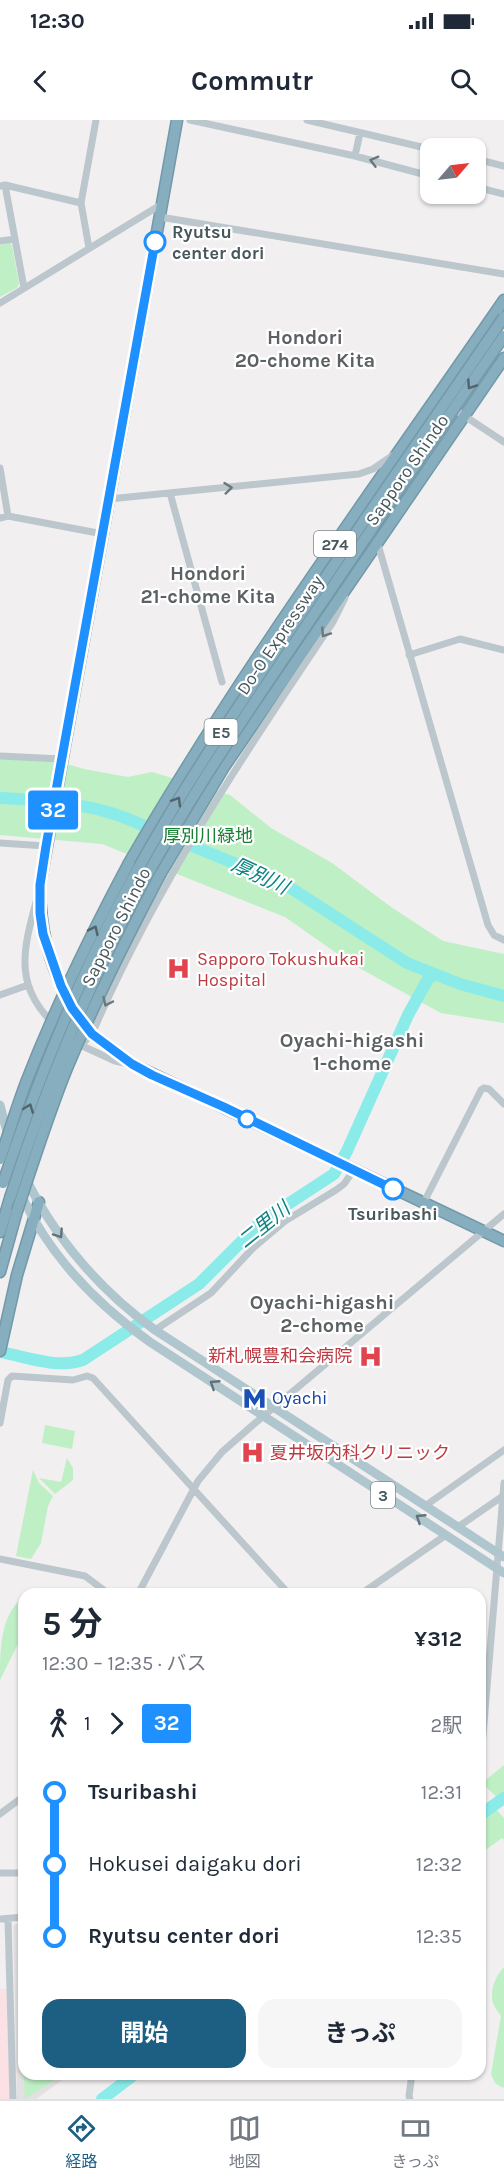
<!DOCTYPE html>
<html lang="ja">
<head>
<meta charset="utf-8">
<style>
	:root { --surface:#fff; --page:#f6f6f7; --text:#1f2937; --muted:#747a83; --line:#e0e1e3; --accent:#1d5e83 }
	body { margin:0; font-family:Karla,"Noto Sans JP",sans-serif; background:var(--page); color:var(--text); height:100vh; display:flex; flex-direction:column; font-size:22px; white-space:nowrap }
	* { box-sizing:border-box; margin:0 }
	p { font-size:20px; color:var(--muted) }
	.icon { flex:none; width:33px; height:33px; fill:none; stroke:currentColor; stroke-width:2; stroke-linecap:round; stroke-linejoin:round }
	.map { position:relative; flex:1; overflow:hidden }
	.details { position:absolute; left:18px; top:1468px; width:468px; height:492px; display:flex; flex-direction:column; background:var(--surface); border-radius:18px; box-shadow:0 2px 4px #0004 }
	.details>* { flex:none }
	.badge { padding:0 12px; border-radius:4px; font-size:21px; line-height:39px }
	.needle { width:39px; rotate:62deg }
	.fabs { position:absolute; left:420px; top:18px; display:grid; gap:12px }
	.fabs a { display:grid; place-items:center; width:66px; height:66px; border-radius:12px; background:var(--surface); box-shadow:0 2px 4px #0004; font-size:30px }
	.map>.badge { position:absolute; translate:-50% -50%; box-shadow:0 0 0 3px #fff }
	.legs { display:flex; align-items:center; gap:9px; height:66px; padding:0 24px; font-size:20px }
	.legs p { margin-inline-start:auto }
	.overview { display:flex; align-items:center; justify-content:space-between; height:102px; padding:0 24px }
	h1 { font-size:33px; font-weight:700; line-height:45px }
	.cta { display:flex; gap:12px; margin-top:auto; padding:12px 24px }
	.cta a { flex:1; height:69px; border-radius:18px; background:var(--accent); color:#fff; font-size:24px; font-weight:700; line-height:69px; text-align:center }
	.cta a+a { background:var(--page); color:var(--text) }
	ul { padding:0 24px; list-style:none }
	li { display:flex; align-items:center; gap:21px; height:72px; font-size:22px }
	li i { display:grid; place-items:center; width:9px; height:100%; margin:0 8px; background:currentColor }
	li i::after { content:''; width:15px; height:15px; margin:-8px; border:4px solid; border-radius:50%; background:var(--surface) }
	li p { margin-inline-start:auto }
	li:first-child i { background:linear-gradient(#0000 50%,currentColor 0) }
	li:last-child i { background:linear-gradient(currentColor 50%,#0000 0) }
	.status { display:flex; justify-content:space-between; align-items:center; height:42px; padding:0 30px; background:var(--surface); direction:ltr }
	.status svg { height:16px; fill:currentColor }
	header { display:flex; justify-content:space-between; align-items:center; height:78px; padding:0 24px; background:var(--surface); font-size:27px; font-weight:700 }
	.menu { display:flex; justify-content:space-around; align-items:center; height:84px; border-top:2px solid var(--line); background:var(--surface); font-size:16px; color:var(--muted) }
	.menu a { display:grid; justify-items:center; gap:3px }
	.menu .active { color:var(--accent) }
	.map>svg:first-child { display:block }
	.education { fill:#e3e0e1 }
	.medical { fill:#fbe0e4 }
	.green { fill:#beefc5 }
	.lines { fill:none; stroke-linecap:round; stroke-linejoin:round }
	.river { stroke:#8bebe9; stroke-width:12 }
	.highway-casing { stroke:#7299a9; stroke-width:13 }
	.minor { stroke:#bbc7cc; stroke-width:7 }
	.major { stroke:#afc6ce; stroke-width:9 }
	.highway { stroke:#87aebe; stroke-width:10 }
	.highway-bridge-casing { stroke:#7299a9; stroke-width:13; stroke-linecap:butt }
	.highway-bridge { stroke:#87aebe; stroke-width:10 }
	.oneway { stroke:#6a797e }
	.oneway2 { stroke:#51646b }
	.oneway3 { stroke:#617378 }
	.line-1-casing { stroke:#fff; stroke-width:14 }
	.line-1 { stroke:#1e90ff; stroke-width:9 }
	.stop-1-dot { fill:#fff; stroke:#1e90ff; stroke-width:3 }
	.labels { text-anchor:middle; dominant-baseline:central; stroke-width:4.5; stroke-linejoin:round; paint-order:stroke }
	.shield { fill:#fff; stroke:#7e898d; stroke-width:1.5 }
	.shield-label { font-size:16px; font-weight:bold; fill:#47575c }
	.stop-label { font-size:18px; font-weight:bold; fill:#47575c; stroke:#fff; text-anchor:start }
	.street-label { font-size:18px; fill:#47575c; stroke:#fff }
	.park-label { font-size:18px; fill:#187e33; stroke:#fff }
	.health-label { font-size:18px; fill:#be3a42; stroke:#fff; text-anchor:start }
	.transit-label { font-size:18px; fill:#164399; stroke:#fff; text-anchor:start }
	.neighbourhood-label { font-size:20px; font-weight:bold; fill:#5c6164; stroke:#fff }
	.water-label { font-size:20px; font-style:italic; fill:#0e8381; stroke:#fff }
</style>
</head>
<body>
<div class="status"><b>12:30</b><svg viewBox="0 0 49 12"><path d="M0 12V9h3v3zM5 12V6h3v6zM10 12V3h3v9zM15 12V0h3v12zM26 1h20v11H26zM47 4h2v5h-2z"/></svg></div>
<header><svg class="icon" aria-label="back" viewBox="0 0 24 24"><path d="M15 5l-7 7 7 7"/></svg>Commutr<svg class="icon" aria-label="search" viewBox="0 0 24 24"><circle cx="10" cy="10" r="6"/><path d="M15 15l6 6"/></svg></header>
<div class="map">
<svg width="504" height="1979" viewBox="0 0 504 1979">
	<rect width="100%" height="100%" fill="#f2eff0"/>
	<path class="education" d="M 24,1803 L 24,1954 L 69,1955 L 36,1979 L 17,1979 L 13,1806 L 15,1804 Z"/>
	<path class="medical" d="M 0,1869 L 6,1869 L 10,1979 L 0,1979 Z"/>
	<path class="green" d="M 10,123 L 12,126 L 19,163 L 18,167 L 0,177 L 0,125 Z
		M 0,638 L 56,641 L 84,649 L 128,657 L 152,652 L 230,675 L 271,708 L 332,743 L 391,787 L 443,821 L 504,834 L 504,903 L 441,893 L 352,844 L 285,797 L 102,724 L 0,715 Z
		M 45,1305 L 75,1311 L 72,1329 L 42,1323 Z
		M 67,1338 L 73,1348 L 73,1360 L 55,1374 L 39,1358 L 61,1362 Z
		M 33,1350 L 39,1363 L 53,1376 L 48,1386 L 41,1423 L 31,1439 L 16,1436 Z
		M 18,1482 L 24,1487 L 24,1512 L 0,1560 C 0,1534 0,1500 18,1482 Z
		M 504,1645 L 504,1684 L 482,1663 Z
		M 494,1687 L 504,1698 L 504,1720 L 502,1718 L 480,1734 L 480,1698 Z
		M 504,1847 L 504,1966 L 503,1968 L 495,1963 L 491,1954 L 501,1896 C 498,1892 495,1888 493,1883 C 489,1871 496,1855 504,1847 Z
		M 24,1900 L 24,1954 L 62,1955 L 25,1979 L 21,1903 Z"/>
	<g class="lines">
		<path class="river" d="M 0,678 C 37,680 75,682 111,693 C 127,698 143,705 158,712
			M 180,721 L 283,763 L 407,843 L 460,864 L 504,876
			M 0,1232 C 27,1237 56,1249 83,1240 L 199,1164 L 262,1101 L 334,1054 L 347,1031 L 408,895 L 428,859 L 434,855
			M 480,1695 L 504,1678
			M 102,1979 L 135,1954"/>
		<defs>
			<path id="highway" d="M 129,743 C 242,548 376,366 504,180
				M 161,753 L 224,647 L 504,238
				M 68,880 C 48,840 40,809 40,765 L 177,0
				M 81,900 L 92,914 L 132,944 L 504,1121
				M 0,1112 L 10,1078
				M 0,1152 L 17,1091
				M 0,1231 L 17,1155 L 39,1082"/>
		</defs>
		<use href="#highway" class="highway-casing"/>
		<path class="minor" d="M 190,0 L 355,36 L 430,56
			M 307,0 L 430,29
			M 355,36 L 360,13
			M 476,39 L 504,46
			M 5,65 L 24,168
			M 0,66 L 5,65 L 81,83
			M 476,67 L 504,74
			M 160,97 L 504,154
			M 0,121 L 15,119
			M 89,128 L 81,83 L 96,0
			M 0,183 L 162,84
			M 451,287 L 504,322
			M 0,348 L 8,396
			M 170,373 L 222,562
			M 109,379 L 359,354 L 373,349 L 392,336
			M 0,398 L 8,396 L 103,414
			M 377,421 L 488,805 L 494,815 L 504,820
			M 409,535 L 460,519 L 504,530
			M 0,636 L 62,639
			M 0,723 L 46,726
			M 38,775 C 22,833 12,868 62,912
			M 0,875 L 28,865
			M 76,923 L 84,922 L 92,914 C 155,767 244,634 333,502 L 345,478
			M 78,924 L 115,941 L 129,944
			M 423,1084 L 481,970 L 484,968 L 489,969 L 504,984
			M 155,1210 L 211,1173 L 253,1128 L 285,1101 L 336,1070 L 344,1064 L 353,1051
			M 0,1303 L 8,1260 L 12,1256 L 73,1260 L 87,1256 L 93,1258 L 289,1474
			M 425,1386 L 504,1330
			M 458,1407 L 503,1376
			M 0,1439 L 85,1456 L 109,1474
			M 138,1474 L 198,1361 L 222,1332 L 254,1304 L 504,1094
			M 361,1474 L 446,1415
			M 480,1651 L 504,1363
			M 0,1694 L 24,1676
			M 0,1753 L 24,1753
			M 0,1799 L 24,1797
			M 8,1799 L 13,1979
			M 410,1979 L 409,1976 L 412,1954"/>
		<path class="major" d="M 0,985 C 20,1075 81,1157 155,1210 L 504,1437
			M 20,1072 C 48,1134 95,1183 150,1222 L 504,1453"/>
		<use href="#highway" class="highway"/>
		<defs>
			<path id="highway-bridge" d="M 0,1039 C 9,1013 17,986 27,960 C 56,886 91,814 129,743
				M 3,1063 C 31,980 62,899 101,820 C 151,716 215,621 279,526 C 353,416 429,306 504,197
				M 10,1078 C 38,992 70,908 110,827 C 164,714 235,610 306,506 C 372,409 437,312 504,216
				M 17,1091 C 33,1043 48,995 67,948 C 95,881 127,817 161,753"/>
		</defs>
		<use href="#highway-bridge" class="highway-bridge-casing"/>
		<use href="#highway-bridge" class="highway-bridge"/>
	</g>
	<defs><path id="oneway-chevron" d="M-2-3.5L2.5 0L-2 3.5" fill="none" stroke-width="1.6" stroke-linecap="round" stroke-linejoin="round" transform="scale(1.5)"/></defs>
	<g class="oneway">
		<use href="#oneway-chevron" transform="translate(374 41) rotate(-165)"/>
		<use href="#oneway-chevron" transform="translate(228 368) rotate(-6)"/>
		<use href="#oneway-chevron" transform="translate(325 513) rotate(124)"/>
		<use href="#oneway-chevron" transform="translate(107 882) rotate(115)"/>
	</g>
	<g class="oneway2">
		<use href="#oneway-chevron" transform="translate(471 265) rotate(124)"/>
		<use href="#oneway-chevron" transform="translate(177 681) rotate(-59)"/>
		<use href="#oneway-chevron" transform="translate(94 810) rotate(-64)"/>
		<use href="#oneway-chevron" transform="translate(29 988) rotate(-69)"/>
	</g>
	<g class="oneway3">
		<use href="#oneway-chevron" transform="translate(59 1114) rotate(56)"/>
		<use href="#oneway-chevron" transform="translate(214 1264) rotate(-147)"/>
		<use href="#oneway-chevron" transform="translate(420 1398) rotate(-147)"/>
	</g>
	<g class="lines">
		<defs>
			<path id="line-1" d="M 155,122 L 46,726 L 40,765 L 40,793 L 43,814 L 61,866 L 72,888 L 92,914 L 132,944 L 152,955 L 224,987 L 393,1069"/>
		</defs>
		<use href="#line-1" class="line-1-casing"/>
		<use href="#line-1" class="line-1"/>
	</g>
	<defs>
		<symbol id="hospital-bare" viewBox="-9 -9 18 18"><path d="M-5-5h3v3.5h4V-5h3V5h-3V1.5h-4V5h-3Z" fill="#e0444e" stroke="#fff" stroke-width="2.5" paint-order="stroke"/></symbol>
		<symbol id="metro-bare" viewBox="-9 -9 18 18"><path d="M-5.5 5V-5H-3L0 0L3-5H5.5V5H3V-.5L0 4L-3-.5V5Z" fill="#1a4fb4" stroke="#fff" stroke-width="2.5" paint-order="stroke"/></symbol>
	</defs>
	<g fill-rule="evenodd">
		<use href="#hospital-bare" x="162" y="832" width="33" height="33"/>
		<use href="#hospital-bare" x="354" y="1220" width="33" height="33"/>
		<use href="#metro-bare" x="238" y="1262" width="33" height="33"/>
		<use href="#hospital-bare" x="236" y="1316" width="33" height="33"/>
	</g>
	<g class="stop-1-dot">
		<circle cx="155" cy="122" r="10"/>
		<circle cx="247" cy="999" r="8"/>
		<circle cx="393" cy="1069" r="10"/>
	</g>
	<g class="labels">
		<g class="shield">
			<rect x="314" y="411" width="42" height="26" rx="4.5"/>
			<rect x="204.5" y="599" width="33" height="26" rx="4.5"/>
			<rect x="371" y="1362" width="24" height="26" rx="4.5"/>
		</g>
		<g class="shield-label">
			<text x="335" y="424">274</text>
			<text x="221" y="612">E5</text>
			<text x="383" y="1375">3</text>
		</g>
		<g class="stop-label">
			<text x="172" y="112">Ryutsu<tspan x="172" dy="21">center dori</tspan></text>
			<text x="393" y="1094" text-anchor="middle">Tsuribashi</text>
		</g>
		<g class="street-label">
			<text transform="translate(407 350) rotate(-55)">Sapporo Shindo</text>
			<text transform="translate(280 515) rotate(-56)">Do-O Expressway</text>
			<text transform="translate(116 807) rotate(-63)">Sapporo Shindo</text>
		</g>
		<g class="park-label">
			<text x="208" y="716">厚別川緑地</text>
		</g>
		<g class="health-label">
			<text x="197" y="839">Sapporo Tokushukai<tspan x="197" dy="21">Hospital</tspan></text>
			<text x="352" y="1236" text-anchor="end">新札幌豊和会病院</text>
			<text x="270" y="1333">夏井坂内科クリニック</text>
		</g>
		<g class="transit-label">
			<text x="272" y="1278">Oyachi</text>
		</g>
		<g class="neighbourhood-label">
			<text x="305" y="217">Hondori<tspan x="305" dy="23">20-chome Kita</tspan></text>
			<text x="208" y="453">Hondori<tspan x="208" dy="23">21-chome Kita</tspan></text>
			<text x="352" y="920">Oyachi-higashi<tspan x="352" dy="23">1-chome</tspan></text>
			<text x="322" y="1182">Oyachi-higashi<tspan x="322" dy="23">2-chome</tspan></text>
		</g>
		<g class="water-label">
			<text transform="translate(260 756) rotate(25)">厚別川</text>
			<text transform="translate(264 1105) rotate(-39)">二里川</text>
		</g>
	</g>
</svg>
<div class="fabs">
<a><svg class="needle" viewBox="-14 -14 28 28"><path d="M0-13l5 13h-10z" fill="#e53935"/><path d="M0 13l5-13h-10z" fill="#747a83"/></svg></a>
</div>
<b class="badge" style="left:53px;top:690px;background:#1e90ff;color:#fff">32</b>
<section class="details">
<div class="overview"><div><h1>5 分</h1><p>12:30 – 12:35 · バス</p></div><b>¥312</b></div>
<div class="legs"><svg class="icon" aria-label="walk" viewBox="0 0 24 24"><circle cx="13" cy="4" r="2"/><path d="M13 8l-2 6 4 7M11 14l-3 7M7 12l3-4h3l4 4"/></svg>1<svg class="icon" aria-label="forward" viewBox="0 0 24 24"><path d="M9 5l7 7-7 7"/></svg><b class="badge" style="background:#1e90ff;color:#fff">32</b><p>2駅</p></div>
<ul>
<li><i style="color:#1e90ff"></i><b>Tsuribashi</b><p>12:31</p></li>
<li><i style="color:#1e90ff"></i><span>Hokusei daigaku dori</span><p>12:32</p></li>
<li><i style="color:#1e90ff"></i><b>Ryutsu center dori</b><p>12:35</p></li>
</ul>
<div class="cta"><a>開始</a><a>きっぷ</a></div>
</section>
</div>
<nav class="menu">
<a class="active"><svg class="icon" aria-label="directions" viewBox="0 0 24 24"><path d="M12 3l9 9-9 9-9-9zM9 14v-3h6M13 9l2 2-2 2"/></svg>経路</a>
<a><svg class="icon" aria-label="map" viewBox="0 0 24 24"><path d="M3 6l6-2 6 2 6-2v14l-6 2-6-2-6 2zM9 4v14M15 6v14"/></svg>地図</a>
<a><svg class="icon" aria-label="tickets" viewBox="0 0 24 24"><path d="M3 7h18v10H3zM15 7v10"/></svg>きっぷ</a>
</nav>
</body>
</html>
